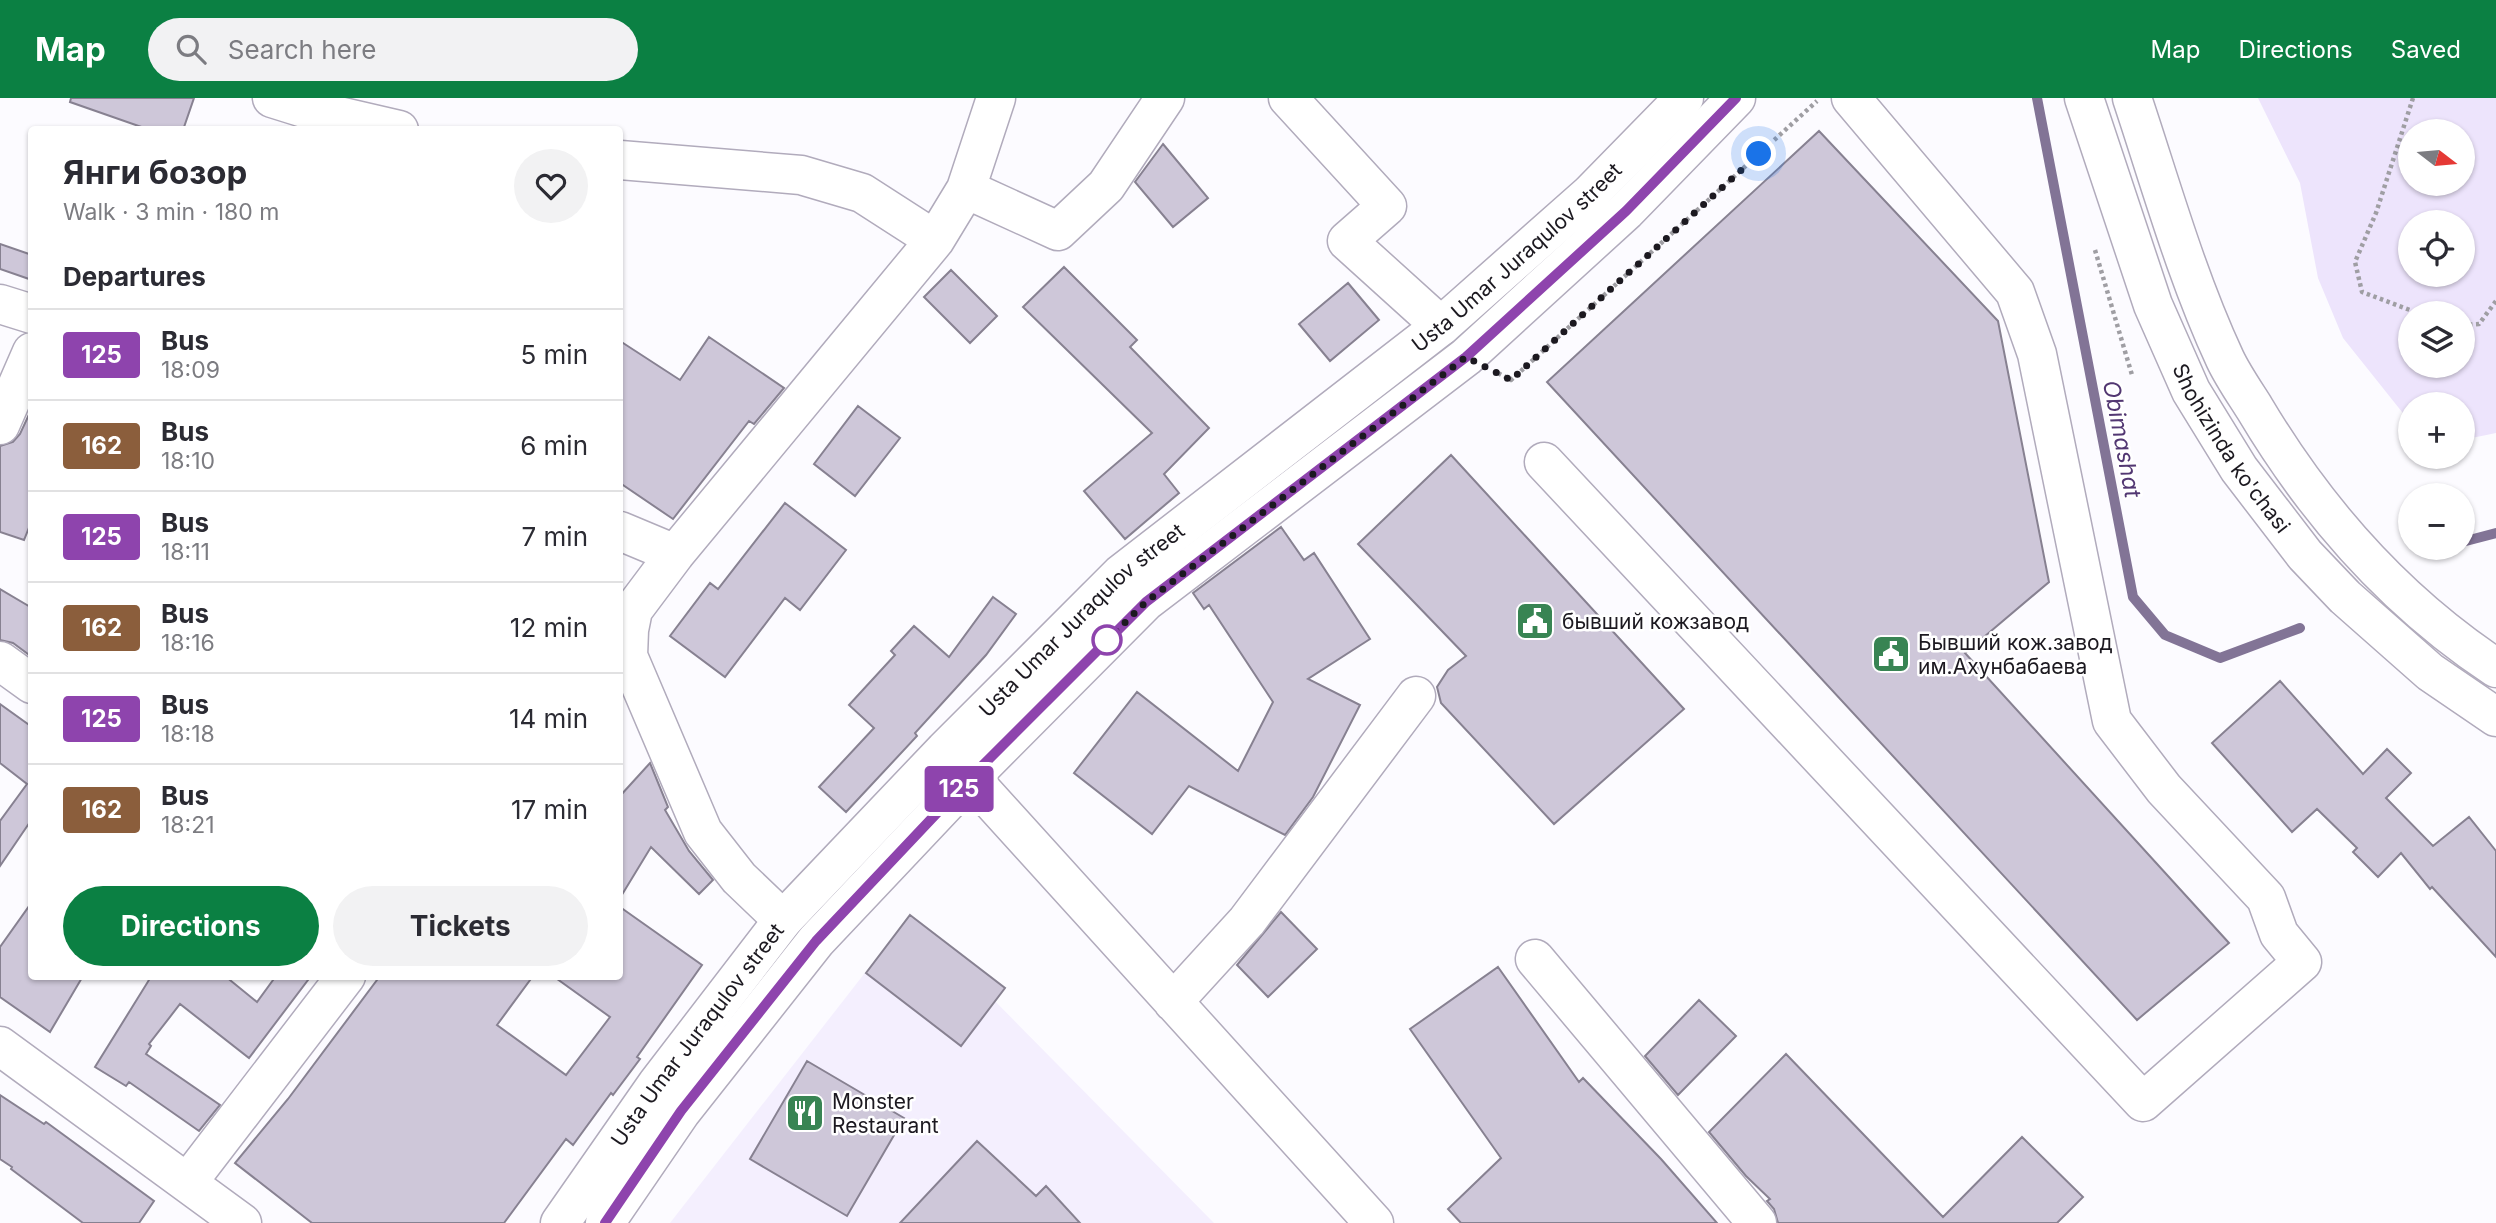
<!DOCTYPE html>
<html lang="en">
<head>
<meta charset="utf-8">
<style>
	:root { --surface:#fff; --page:#f2f2f3; --text:#2b2b33; --muted:#7c7c81; --line:#e1e1e2; --accent:#0b8043 }
	body { margin:0; font-family:Inter,sans-serif; background:var(--page); color:var(--text); height:100vh; display:flex; flex-direction:column; font-size:26px; white-space:nowrap }
	* { box-sizing:border-box; margin:0 }
	p { font-size:23px; color:var(--muted) }
	.icon { flex:none; width:38px; height:38px; fill:none; stroke:currentColor; stroke-width:2; stroke-linecap:round; stroke-linejoin:round }
	.map { position:relative; flex:1; overflow:hidden }
	.sheet { position:absolute; left:28px; top:28px; width:595px; height:854px; display:flex; flex-direction:column; background:var(--surface); border-radius:7px; box-shadow:0 2px 5px #0004 }
	.sheet>* { flex:none }
	.badge { padding:0 14px; border-radius:5px; font-size:24px; line-height:46px }
	.needle { width:46px; rotate:106deg }
	.fabs { position:absolute; left:2398px; top:21px; display:grid; gap:14px }
	.fabs a { display:grid; place-items:center; width:77px; height:77px; border-radius:50%; background:var(--surface); box-shadow:0 2px 5px #0004; font-size:35px }
	.you { position:absolute; width:35px; height:35px; margin:-18px; border:5px solid #fff; border-radius:50%; background:#1a73e8; box-shadow:0 0 0 10px #1a73e833 }
	.map>.badge { position:absolute; translate:-50% -50%; box-shadow:0 0 0 4px #fff }
	h2 { padding:0 35px; font-size:26px; line-height:63px }
	.round { display:grid; place-items:center; flex:none; width:74px; height:74px; border-radius:37px; background:var(--page) }
	.headline { display:flex; align-items:center; justify-content:space-between; height:119px; padding:0 35px }
	h1 { font-size:33px; font-weight:700; line-height:52px }
	.action { display:flex; gap:14px; margin-top:auto; padding:14px 35px }
	.action a { flex:1; height:80px; border-radius:42px; background:var(--accent); color:#fff; font-size:28px; font-weight:700; line-height:80px; text-align:center }
	.action a+a { background:var(--page); color:var(--text) }
	ul { padding:0; list-style:none }
	li { display:flex; align-items:center; gap:21px; height:91px; padding:0 35px; border-top:2px solid var(--line) }
	li div { flex:1 }
	li b { display:block; font-size:26px }
	li em { font-style:normal }
	li .badge { min-width:77px; font-weight:700; text-align:center }
	header { display:flex; align-items:center; gap:42px; box-sizing:border-box; height:98px; padding:0 35px; background:var(--accent); color:#fff }
	header strong { font-size:33px }
	nav { display:flex; gap:38px; margin-inline-start:auto; font-size:24px }
	.search { width:490px; height:63px; background:var(--page); display:flex; align-items:center; gap:18px; box-sizing:border-box; padding:0 24px; border-radius:38px; color:var(--muted); font-size:26px }
	.map>svg:first-child { display:block }
	.built { fill:#f4effe }
	.green { fill:#ede4fc; fill-rule:evenodd }
	.lines { fill:none; stroke-linecap:round; stroke-linejoin:round }
	.stream { stroke:#827496; stroke-width:10 }
	.building { fill:#cec7d9; stroke:#878191; stroke-width:2 }
	.minor-casing { stroke:#b1abbc; stroke-width:41 }
	.major-casing { stroke:#b1abbc; stroke-width:41 }
	.path { stroke:#9f9ea3; stroke-width:4.5; stroke-dasharray:3.5 3.5; stroke-linecap:butt }
	.minor { stroke:#fff; stroke-width:38 }
	.major { stroke:#fff; stroke-width:38 }
	.line-casing { stroke:#fff; stroke-width:16 }
	.line { stroke:#8e44ad; stroke-width:10 }
	.walk { stroke:#1c1920; stroke-width:7; stroke-dasharray:0 12.6 }
	.stop-dot { fill:#fff; stroke:#8e44ad; stroke-width:3.5 }
	.labels { text-anchor:middle; dominant-baseline:central; stroke-width:5; stroke-linejoin:round; paint-order:stroke }
	.street-label { font-size:21px; fill:#1c1920; stroke:#fff }
	.poi-label { font-size:21px; fill:#1c1920; stroke:#fff; text-anchor:start }
	.water-label { font-size:23px; font-style:italic; fill:#523772; stroke:#fff }
</style>
</head>
<body>
<header>
<strong>Map</strong>
<div class="search"><svg class="icon" aria-label="search" viewBox="0 0 24 24"><circle cx="10" cy="10" r="6"/><path d="M15 15l6 6"/></svg>Search here</div>
<nav><a>Map</a><a>Directions</a><a>Saved</a></nav>
</header>
<div class="map">
<svg width="2496" height="1125" viewBox="0 0 2496 1125">
	<rect width="100%" height="100%" fill="#fcfbff"/>
	<path class="built" d="M 910,817 L 1214,1125 L 670,1125 Z"/>
	<path class="green" d="M 2258,0 L 2496,0 L 2496,335 L 2462,342 L 2462,306 L 2410,306 L 2410,324 L 2343,240 L 2318,180 L 2300,85 ZM 2410,33 L 2462,33 L 2462,86 L 2410,86 ZM 2410,124 L 2462,124 L 2462,177 L 2410,177 ZM 2410,215 L 2462,215 L 2462,268 L 2410,268 Z"/>
	<g class="lines">
		<path class="stream" d="M 2037,0 L 2133,499 L 2165,537 L 2220,560 L 2300,530
			M 2462,444 L 2496,435
			M 2433,456 L 2448,450"/>
	</g>
	<path class="building" d="M 71,0 L 194,0 L 183,32 L 150,32 L 70,4 Z
		M 1819,33 L 1998,223 L 2049,484 L 1965,555 L 2229,845 L 2137,922 L 1547,284 Z
		M 1163,46 L 1208,100 L 1173,129 L 1135,84 Z
		M 0,146 L 32,157 L 32,182 L 0,171 Z
		M 1064,169 L 1137,242 L 1130,249 L 1209,330 L 1164,376 L 1179,395 L 1125,441 L 1084,393 L 1152,335 L 1023,209 Z
		M 951,172 L 997,218 L 970,245 L 924,199 Z
		M 1348,185 L 1379,222 L 1330,263 L 1299,226 Z
		M 709,239 L 784,290 L 754,326 L 749,323 L 673,421 L 620,385 L 620,243 L 680,282 Z
		M 858,308 L 900,340 L 855,398 L 814,366 Z
		M 32,310 L 32,422 L 24,442 L 0,434 L 0,348 L 13,344 L 20,336 Z
		M 1451,357 L 1684,611 L 1554,726 L 1441,605 L 1437,589 L 1448,572 L 1466,558 L 1358,446 Z
		M 785,405 L 846,452 L 800,512 L 785,500 L 725,579 L 670,538 L 710,485 L 718,491 Z
		M 1281,429 L 1304,462 L 1314,455 L 1370,541 L 1308,581 L 1360,607 L 1313,699 L 1285,737 L 1189,688 L 1152,736 L 1074,675 L 1137,594 L 1238,673 L 1273,604 L 1209,507 L 1204,511 L 1193,495 Z
		M 0,491 L 32,510 L 32,559 L 13,545 L 0,542 Z
		M 993,499 L 1016,516 L 986,557 L 915,635 L 917,638 L 846,714 L 819,689 L 874,630 L 849,607 L 895,557 L 891,553 L 914,528 L 949,559 Z
		M 2280,583 L 2363,676 L 2387,651 L 2411,675 L 2386,700 L 2433,748 L 2469,719 L 2496,753 L 2496,859 L 2432,789 L 2430,791 L 2401,755 L 2378,779 L 2353,754 L 2357,750 L 2317,711 L 2292,734 L 2212,645 Z
		M 0,606 L 32,629 L 32,721 L 0,768 L 0,723 L 27,686 L 0,665 Z
		M 650,665 L 668,709 L 665,712 L 689,753 L 713,782 L 699,796 L 651,749 L 620,800 L 620,698 Z
		M 32,804 L 32,878 L 83,878 L 50,934 L 0,899 L 0,849 Z
		M 620,809 L 702,867 L 637,959 L 640,961 L 613,997 L 611,995 L 573,1047 L 566,1041 L 504,1125 L 312,1125 L 235,1065 L 288,1001 L 380,878 L 533,878 L 497,927 L 566,977 L 610,919 L 553,878 L 620,878 Z
		M 1281,814 L 1317,851 L 1268,899 L 1237,867 Z
		M 910,817 L 1005,890 L 961,948 L 866,875 Z
		M 1498,869 L 1579,984 L 1583,980 L 1661,1061 L 1717,1125 L 1461,1125 L 1448,1111 L 1501,1060 L 1410,931 Z
		M 145,878 L 225,878 L 257,904 L 276,878 L 311,878 L 249,960 L 180,906 L 149,946 L 151,948 L 146,956 L 220,1007 L 199,1033 L 129,984 L 126,988 L 95,969 L 149,882 Z
		M 1699,902 L 1736,938 L 1678,997 L 1645,958 Z
		M 1786,956 L 1943,1119 L 2022,1039 L 2083,1099 L 2057,1125 L 1778,1125 L 1774,1111 L 1767,1103 L 1770,1101 L 1746,1078 L 1709,1034 Z
		M 807,963 L 904,1020 L 847,1118 L 750,1061 Z
		M 0,997 L 44,1026 L 46,1024 L 154,1103 L 139,1125 L 83,1125 L 11,1071 L 12,1069 L 0,1061 Z
		M 977,1043 L 1036,1098 L 1046,1088 L 1080,1125 L 900,1125 Z"/>
	<g class="lines">
		<defs>
			<path id="minor" d="M 272,0 L 304,10 L 399,32
				M 1288,0 L 1387,108 L 1347,143 L 1441,228
				M 620,62 L 801,77 L 862,95 L 935,142
				M 966,91 L 1058,133 L 1106,88 L 1165,0
				M 0,206 L 32,216
				M 0,327 L 32,254
				M 1544,364 L 2143,1004 L 2302,864 L 2279,836 L 2266,800 L 2164,691 L 2112,623 L 2037,256 L 2015,194 L 1851,0
				M 620,433 L 675,456
				M 0,563 L 32,586
				M 948,655 L 1374,1125
				M 783,822 L 739,780 L 703,734 L 628,558 L 629,532 L 633,512 L 675,456 L 935,142 L 966,91 L 996,0
				M 1535,861 L 1757,1125
				M 1173,904 L 1247,823 L 1416,598
				M 0,948 L 242,1125
				M 188,1084 L 346,878"/>
			<g id="major">
				<path id="s1" d="M 2084,0 L 2153,207 L 2191,293 L 2239,371 L 2305,457 L 2345,499 L 2430,574 L 2496,619"/>
				<path d="M 2132,0 C 2161,87 2186,177 2225,261 C 2233,278 2245,295 2255,311 C 2317,415 2395,503 2496,570"/>
				<path id="s2" d="M 560,1125 L 657,986 L 783,822 L 945,652 L 1121,476 L 1441,228 L 1590,96 L 1684,0"/>
				<path d="M 605,1125 L 681,1014 L 816,843 L 970,680 L 1145,504 L 1466,259 L 1626,113 L 1736,0"/>
			</g>
		</defs>
		<use href="#minor" class="minor-casing"/>
		<use href="#major" class="major-casing"/>
		<path class="path" d="M 2413,0 L 2376,115 L 2355,164 L 2362,194 L 2418,215
			M 2095,152 L 2132,277
			M 2462,227 L 2479,226 L 2496,203
			M 1498,275 L 1511,282 L 1817,3"/>
		<use href="#minor" class="minor"/>
		<use href="#major" class="major"/>
	</g>
	<g class="lines">
		<defs>
			<path id="line" d="M 605,1125 L 681,1013 L 816,843 L 970,680 L 1146,504 L 1466,259 L 1626,113 L 1736,0"/>
		</defs>
		<use href="#line" class="line-casing"/>
		<use href="#line" class="line"/>
		<path class="walk" d="M 1107,542 L 1146,504 L 1466,259 L 1511,282 L 1759,56"/>
	</g>
	<defs>
		<symbol id="civic-square" viewBox="-11 -11 22 22"><rect x="-9" y="-9" width="18" height="18" rx="4" fill="#388453" stroke="#fff"/><path d="M-.6-6.5H3V-4.5H.6V-3L4-1V1h2V6H-6V1h2V-1L-.6-3ZM-1.2 2.5V6h2.4V2.5Z" fill="#fff"/></symbol>
		<symbol id="restaurant-square" viewBox="-11 -11 22 22"><rect x="-9" y="-9" width="18" height="18" rx="4" fill="#388453" stroke="#fff"/><path d="M-5-6h1v4h1v-4h1v4h1v-4h1v5L-1.5 .5V6h-2V.5L-5-1ZM5-6V6H3V1.5H1.5Q1.5-4 5-6Z" fill="#fff"/></symbol>
	</defs>
	<g fill-rule="evenodd">
		<use href="#civic-square" x="1513" y="501" width="44" height="44"/>
		<use href="#civic-square" x="1869" y="534" width="44" height="44"/>
		<use href="#restaurant-square" x="783" y="993" width="44" height="44"/>
	</g>
	<circle class="stop-dot" cx="1107" cy="542" r="14"/>
	<g class="labels">
		<g class="street-label">
			<text stroke="none"><textPath href="#s2" startOffset="1367">Usta Umar Juraqulov street</textPath></text>
			<text stroke="none"><textPath href="#s1" startOffset="382">Shohizinda ko'chasi</textPath></text>
			<text stroke="none"><textPath href="#s2" startOffset="800">Usta Umar Juraqulov street</textPath></text>
			<text stroke="none"><textPath href="#s2" startOffset="233">Usta Umar Juraqulov street</textPath></text>
		</g>
		<g class="poi-label">
			<text x="1562" y="523">бывший кожзавод</text>
			<text x="1918" y="544">Бывший кож.завод<tspan x="1918" dy="24">им.Ахунбабаева</tspan></text>
			<text x="832" y="1003">Monster<tspan x="832" dy="24">Restaurant</tspan></text>
		</g>
		<g class="water-label">
			<text transform="translate(2122 341) rotate(79)">Obimashat</text>
		</g>
	</g>
</svg>
<div class="fabs">
<a><svg class="needle" viewBox="-14 -14 28 28"><path d="M0-13l5 13h-10z" fill="#e53935"/><path d="M0 13l5-13h-10z" fill="#7c7c81"/></svg></a>
<a><svg class="icon" aria-label="locate" viewBox="0 0 24 24"><circle cx="12" cy="12" r="6"/><path d="M12 2v4M12 18v4M2 12h4M18 12h4"/></svg></a>
<a><svg class="icon" aria-label="layers" viewBox="0 0 24 24"><path d="M12 4l9 5-9 5-9-5zM3 14l9 5 9-5"/></svg></a>
<a>+</a>
<a>−</a>
</div>
<div class="you" style="left:1759px;top:56px"></div>
<b class="badge" style="left:959px;top:691px;background:#8e44ad;color:#fff">125</b>
<section class="sheet">
<div class="headline"><div><h1>Янги бозор</h1><p>Walk · 3 min · 180 m</p></div><a class="round"><svg class="icon" aria-label="heart" viewBox="0 0 24 24"><path d="M12 20l-8-8c-3-5 5-10 8-4 3-6 11-1 8 4z"/></svg></a></div>
<h2>Departures</h2>
<ul>
<li><span class="badge" style="background:#8e44ad;color:#fff">125</span><div><b>Bus</b><p>18:09</p></div><em>5 min</em></li>
<li><span class="badge" style="background:#8b5e3c;color:#fff">162</span><div><b>Bus</b><p>18:10</p></div><em>6 min</em></li>
<li><span class="badge" style="background:#8e44ad;color:#fff">125</span><div><b>Bus</b><p>18:11</p></div><em>7 min</em></li>
<li><span class="badge" style="background:#8b5e3c;color:#fff">162</span><div><b>Bus</b><p>18:16</p></div><em>12 min</em></li>
<li><span class="badge" style="background:#8e44ad;color:#fff">125</span><div><b>Bus</b><p>18:18</p></div><em>14 min</em></li>
<li><span class="badge" style="background:#8b5e3c;color:#fff">162</span><div><b>Bus</b><p>18:21</p></div><em>17 min</em></li>
</ul>
<div class="action"><a>Directions</a><a>Tickets</a></div>
</section>
</div>
</body>
</html>
